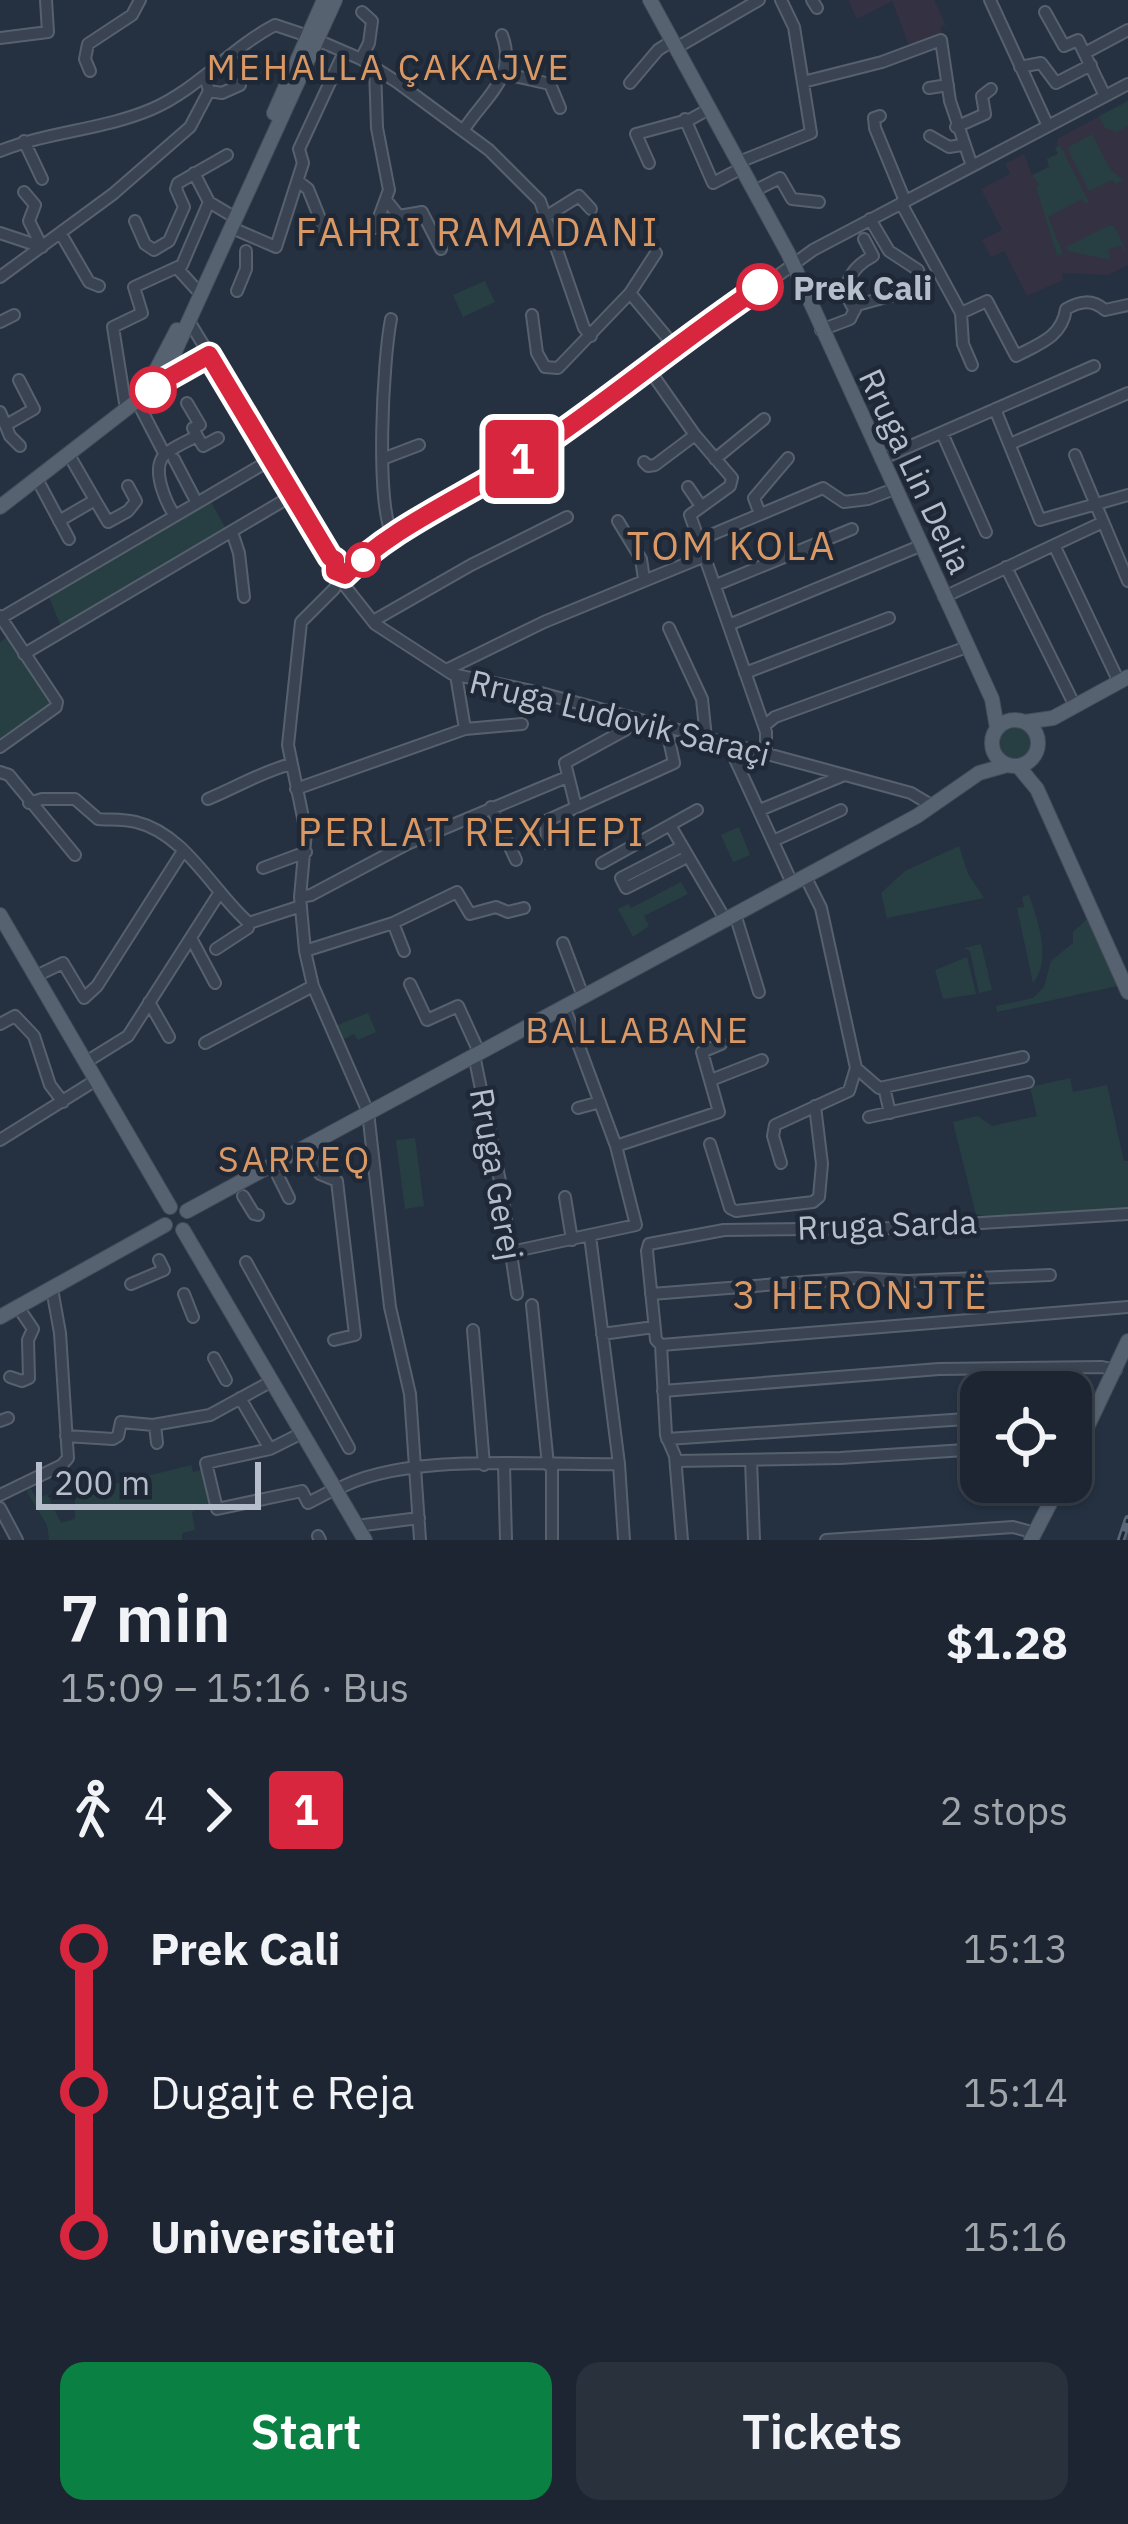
<!DOCTYPE html>
<html lang="en">
<head>
<meta charset="utf-8">
<style>
	:root { --surface:#1c2531; --page:#29313d; --text:#f1f3f6; --muted:#a0a5ab; --line:#3a424d; --accent:#0b8043 }
	body { margin:0; font-family:"IBM Plex Sans",sans-serif; background:var(--page); color:var(--text); height:100vh; display:flex; flex-direction:column; font-size:45px; white-space:nowrap }
	* { box-sizing:border-box; margin:0 }
	p { font-size:39px; color:var(--muted) }
	.icon { flex:none; width:66px; height:66px; fill:none; stroke:currentColor; stroke-width:2; stroke-linecap:round; stroke-linejoin:round }
	.map { position:relative; height:1540px; overflow:hidden }
	.details { display:flex; flex-direction:column; background:var(--surface); flex:1 }
	.details>* { flex:none }
	.badge { padding:0 24px; border-radius:9px; font-size:42px; line-height:78px }
	.fabs { position:absolute; left:960px; top:1371px; display:grid; gap:24px }
	.fabs a { display:grid; place-items:center; width:132px; height:132px; border-radius:24px; background:var(--surface); box-shadow:0 3px 9px #0004,0 0 0 3px var(--line); font-size:60px }
	.scale { position:absolute; left:36px; bottom:30px; width:225px; box-sizing:border-box; padding-left:12px; border:6px solid #b6becb; border-top:0; font-size:33px; line-height:42px; white-space:nowrap; color:#b6becb; -webkit-text-stroke:9px #1e2836; paint-order:stroke }
	.map>.badge { position:absolute; translate:-50% -50%; box-shadow:0 0 0 6px #fff }
	.legs { display:flex; align-items:center; gap:18px; height:132px; padding:0 60px; font-size:39px }
	.legs p { margin-inline-start:auto }
	.summary { display:flex; align-items:center; justify-content:space-between; height:204px; padding:0 60px }
	h1 { font-size:66px; font-weight:600; line-height:90px }
	.action { display:flex; gap:24px; margin-top:auto; padding:24px 60px }
	.action a { flex:1; height:138px; border-radius:24px; background:var(--accent); color:#fff; font-size:48px; font-weight:600; line-height:138px; text-align:center }
	.action a+a { background:var(--page); color:var(--text) }
	ul { padding:0 60px; list-style:none }
	li { display:flex; align-items:center; gap:42px; height:144px; font-size:45px }
	li i { display:grid; place-items:center; width:18px; height:100%; margin:0 15px; background:currentColor }
	li i::after { content:''; width:30px; height:30px; margin:-15px; border:9px solid; border-radius:50%; background:var(--surface) }
	li p { margin-inline-start:auto }
	li:first-child i { background:linear-gradient(#0000 50%,currentColor 0) }
	li:last-child i { background:linear-gradient(currentColor 50%,#0000 0) }
	.map>svg:first-child { display:block }
	.medical { fill:#343142 }
	.green { fill:#273f42 }
	.lines { fill:none; stroke-linecap:round; stroke-linejoin:round }
	.minor-casing { stroke:#57616e; stroke-width:14 }
	.major-casing { stroke:#434c5a; stroke-width:16 }
	.minor { stroke:#394351; stroke-width:10 }
	.major { stroke:#576271; stroke-width:14 }
	.rail-casing { stroke:#5b6778; stroke-width:8 }
	.rail { stroke:#1e2836; stroke-width:3; stroke-dasharray:9; stroke-linecap:butt }
	.line-1-casing { stroke:#fff; stroke-width:27 }
	.line-1 { stroke:#d7263d; stroke-width:18 }
	.stop-1-dot { fill:#fff; stroke:#d7263d; stroke-width:6 }
	.labels { text-anchor:middle; dominant-baseline:central; stroke-width:9; stroke-linejoin:round; paint-order:stroke }
	.stop-label { font-size:33px; font-weight:bold; fill:#b6becb; stroke:#1e2836; text-anchor:start }
	.street-label { font-size:33px; fill:#b6becb; stroke:#1e2836 }
	.neighbourhood-label { font-size:36px; letter-spacing:3px; fill:#d99864; stroke:#1e2836 }
	.quarter-label { font-size:39px; letter-spacing:3px; fill:#d99864; stroke:#1e2836 }
</style>
</head>
<body>
<div class="map">
<svg width="1128" height="1540" viewBox="0 0 1128 1540">
	<rect width="100%" height="100%" fill="#253141"/>
	<path class="medical" d="M 848,0 L 934,0 L 946,25 L 940,27 L 943,37 L 910,48 L 892,1 L 857,19 Z
		M 1128,101 L 1128,265 L 1108,275 L 1062,273 L 1063,280 L 1027,296 L 1004,251 L 991,257 L 982,240 L 1002,230 L 981,189 L 1010,174 L 1005,164 L 1024,154 L 1032,175 L 1049,167 L 1047,159 L 1058,153 L 1057,139 Z"/>
	<path class="green" d="M 1128,101 L 1128,126 L 1116,132 L 1105,128 L 1099,116 Z
		M 1092,134 L 1111,170 L 1123,180 L 1115,184 L 1112,180 L 1089,191 L 1067,148 Z
		M 1060,145 L 1089,202 L 1085,204 L 1082,199 L 1048,217 L 1063,253 L 1057,256 L 1036,187 L 1039,185 L 1032,175 L 1049,167 L 1047,159 L 1058,154 L 1055,148 Z
		M 1108,226 L 1114,226 L 1128,254 L 1120,245 L 1108,250 L 1111,260 L 1068,251 L 1066,247 Z
		M 485,281 L 495,302 L 463,317 L 453,295 Z
		M 210,500 L 227,531 L 61,626 L 48,595 Z
		M 7,637 L 54,704 L 0,743 L 0,642 Z
		M999 742a16 16 0 1 1 32 0a16 16 0 1 1-32 0Z
		M 739,827 L 750,855 L 733,862 L 721,835 Z
		M 959,846 L 968,874 L 984,898 L 887,918 L 881,893 L 905,871 Z
		M 681,882 L 688,894 L 644,916 L 649,926 L 633,937 L 618,909 L 628,904 L 631,908 Z
		M 1029,895 C 1038,921 1052,960 1033,983 L 1017,908 L 1024,907 L 1022,897 Z
		M 1088,918 L 1117,986 L 997,1012 L 996,1006 L 1033,998 L 1044,987 L 1051,961 L 1073,943 L 1073,932 Z
		M 981,944 L 992,990 L 979,993 L 970,951 L 964,948 Z
		M 967,957 L 976,994 L 943,999 L 935,970 Z
		M 368,1013 L 376,1032 L 358,1040 L 354,1034 L 342,1040 L 335,1026 Z
		M 1070,1078 L 1073,1092 L 1107,1085 L 1124,1161 L 1128,1161 L 1128,1212 L 992,1218 L 976,1214 L 953,1122 L 978,1116 L 992,1126 L 1037,1116 L 1030,1087 Z
		M 415,1138 L 424,1206 L 405,1209 L 396,1140 Z
		M 191,1465 L 193,1472 L 205,1469 L 212,1501 L 192,1512 L 195,1530 L 182,1533 L 182,1540 L 49,1540 L 47,1525 L 27,1492 L 30,1488 L 38,1500 L 47,1494 L 61,1523 L 75,1519 L 75,1494 Z"/>
	<g class="lines">
		<defs>
			<path id="minor" d="M 812,0 L 817,8
				M 990,0 L 1048,126
				M 1045,12 L 1064,46 L 1078,40 L 1105,96
				M 0,38 L 48,32 L 46,0
				M 317,40 L 361,59 L 397,82 L 489,150 L 540,201 L 584,328 L 591,336
				M 676,48 L 759,0
				M 1085,53 L 1128,30
				M 361,59 L 369,43 L 372,21 L 362,12
				M 1020,67 L 1041,63 L 1056,83 L 1091,65
				M 90,71 L 85,59 L 88,44 L 132,15 L 140,0
				M 506,74 L 550,84
				M 803,82 L 882,62 L 941,40 L 950,101 L 972,166
				M 630,83 L 658,50 L 672,41
				M 550,84 L 560,108
				M 929,88 L 948,85
				M 209,91 L 222,93 L 240,85
				M 880,116 L 874,118 L 875,128 L 905,201
				M 685,119 L 713,183 L 742,168
				M 956,127 L 985,114 L 982,96 L 991,89
				M 463,131 C 484,97 518,78 502,35
				M 930,136 L 949,147 L 962,145
				M 24,141 L 42,179
				M 0,151 C 50,131 103,130 152,109 C 198,89 231,48 275,25 L 308,36
				M 739,162 L 811,133 L 794,27 L 781,0
				M 649,163 L 636,134 L 691,119 L 709,109
				M 298,181 L 308,189 L 325,231
				M 754,191 L 780,178 L 792,199 L 819,202
				M 24,192 L 35,205 L 29,221 L 42,247
				M 387,201 L 399,216 L 422,212 L 441,249
				M 209,202 L 229,214
				M 901,203 L 961,313 L 963,344 L 972,365
				M 547,216 L 579,196 L 591,209
				M 135,221 L 145,244 L 154,250 L 169,241 L 184,207 L 176,189 L 178,183 L 227,155
				M 232,228 L 276,247 L 303,163 L 299,149 L 344,52
				M 375,228 L 389,190 L 377,128 L 375,67
				M 0,233 L 42,247
				M 61,234 L 89,282 L 99,286
				M 177,268 L 196,289
				M 0,277 L 113,194 L 190,127 L 209,91 L 205,76
				M 237,291 L 246,269 L 246,251
				M 630,293 L 656,253
				M 855,310 C 838,289 850,268 873,256 L 864,239
				M 961,313 L 987,301 L 1016,356 C 1039,344 1062,337 1066,309 C 1080,301 1092,299 1105,310 L 1128,305
				M 532,315 L 537,353 L 545,367 L 558,368 L 630,293 L 675,347
				M 391,319 C 383,360 375,503 393,537
				M 0,322 L 14,315
				M 190,323 L 335,560 L 335,571 L 345,575 L 352,565 L 393,537 L 569,428 L 813,250 L 1128,84
				M 821,330 L 850,319 L 857,305 L 923,287 L 918,270 L 889,251 L 870,219
				M 648,368 L 695,435 L 732,478 L 730,486 L 690,515 L 766,732 L 766,755
				M 161,382 L 209,355
				M 125,403 L 113,327 L 142,313 L 134,287 L 182,265 L 209,202 L 194,173
				M 138,403 L 165,455
				M 187,403 L 200,425 L 193,428 L 197,436
				M 995,409 L 1040,520 L 1128,495
				M 0,412 L 10,436 L 20,446
				M 6,425 L 34,409 L 19,380
				M 942,433 L 986,532
				M 197,436 L 203,446 L 218,438
				M 1010,444 L 1128,393
				M 69,455 L 95,500
				M 1075,455 L 1128,581
				M 385,458 L 419,445
				M 174,459 L 197,503
				M 715,459 L 764,419
				M 881,459 L 1094,366
				M 644,462 L 648,466 L 655,465 L 695,435
				M 37,479 L 69,539
				M 128,486 L 136,501 L 128,511
				M 688,487 L 701,506
				M 760,514 L 754,498 L 788,458
				M 175,516 C 166,503 153,473 162,458 C 168,449 188,441 197,436
				M 59,521 L 95,500 L 108,522 L 128,511
				M 618,521 L 641,559 L 644,579
				M 232,532 L 239,553 L 244,597
				M 699,540 L 823,488 L 844,502 L 868,499 L 894,489
				M 1054,545 L 1119,682
				M 1006,567 L 1075,706
				M 342,575 L 334,589 L 301,622 L 288,745 L 306,832 L 300,897 L 305,951 L 313,986 L 368,1112 L 390,1307 L 410,1394 L 420,1540
				M 342,575 L 345,586 L 375,624 L 452,674 L 541,693 L 845,775 L 911,793 L 931,805
				M 716,585 L 852,529
				M 944,597 L 1101,523
				M 0,616 L 57,702 L 56,707 L 0,747
				M 1,618 L 272,459
				M 373,621 L 471,565 L 567,517
				M 731,624 L 920,546
				M 669,628 L 702,699 L 706,738
				M 24,654 L 293,495
				M 446,670 L 544,622 L 705,556
				M 745,673 L 889,618
				M 456,675 L 465,729
				M 764,726 L 775,717 L 967,647
				M 729,746 L 792,883
				M 0,772 L 9,775 L 75,855
				M 296,789 L 465,729 L 522,724
				M 208,799 C 237,787 261,772 291,764
				M 29,803 L 42,799 L 75,799 L 98,819 C 110,820 124,819 136,822 C 186,834 213,892 249,923
				M 491,807 L 516,860
				M 576,807 L 565,763 L 625,730 L 635,718
				M 760,810 L 842,776
				M 671,827 L 725,919
				M 773,841 L 841,810
				M 547,843 L 546,821 L 674,763 L 666,726
				M 681,847 L 621,878 L 626,888 L 687,857
				M 602,863 L 697,810
				M 263,868 L 306,852
				M 300,897 L 311,895 L 407,844 L 567,777
				M 735,914 L 759,992
				M 393,923 L 404,951
				M 191,938 L 215,983
				M 563,943 L 583,996
				M 216,949 L 248,928 L 249,923 L 301,906
				M 305,951 L 393,923 L 457,892 L 470,914 L 496,907 L 508,912 L 524,908
				M 36,976 L 63,963 L 84,998 L 97,986 L 183,851
				M 410,984 L 427,1020 L 458,1006 L 479,1052
				M 149,1002 L 169,1037
				M 0,1024 L 15,1016 L 34,1036 L 50,1085 L 63,1102
				M 205,1043 L 313,986
				M 474,1055 L 501,1186 L 517,1294
				M 86,1062 L 128,1036 L 220,892
				M 856,1068 L 879,1088 L 884,1087 L 890,1113
				M 711,1080 L 762,1060
				M 884,1087 L 1023,1057
				M 578,1108 L 600,1102
				M 869,1117 L 1028,1082
				M 0,1140 L 96,1080
				M 710,1144 L 730,1208 L 736,1211 L 813,1202 L 819,1197 L 822,1164 L 815,1106
				M 616,1146 L 719,1112 L 702,1052 L 721,1044
				M 313,1159 L 320,1174 L 337,1181 L 355,1335 L 334,1340
				M 781,1163 L 773,1136 L 775,1125 L 849,1091 L 856,1068 L 821,908 L 805,876
				M 278,1176 L 289,1198
				M 243,1196 L 254,1214 L 258,1215
				M 565,1197 L 572,1240
				M 590,1236 L 619,1464 L 624,1540
				M 511,1252 L 636,1225 L 616,1146 L 564,1006
				M 246,1262 L 349,1448
				M 131,1284 L 164,1270 L 159,1260
				M 184,1294 L 193,1317
				M 651,1294 L 856,1278 L 907,1281 L 1050,1275
				M 532,1305 L 548,1465
				M 473,1330 L 484,1465
				M 602,1334 L 654,1327
				M 661,1345 L 1128,1307
				M 214,1358 L 226,1380
				M 10,1377 L 22,1381 L 29,1378 L 28,1340 L 33,1329 L 18,1307
				M 663,1391 L 939,1369 L 1102,1367 L 1116,1370
				M 240,1398 L 270,1449
				M 1071,1417 L 1090,1422
				M 0,1421 L 8,1418
				M 155,1425 L 157,1443
				M 302,1433 L 270,1449 L 206,1463 L 217,1509 L 302,1491 L 308,1503 L 335,1489
				M 66,1436 L 113,1439 L 118,1436 L 121,1422 L 153,1425 L 210,1415 L 272,1381
				M 667,1439 L 981,1418
				M 751,1460 L 754,1540
				M 676,1461 L 840,1458 L 981,1449
				M 504,1465 L 506,1540
				M 552,1465 L 552,1540
				M 336,1490 C 404,1451 539,1466 619,1464
				M 0,1495 L 62,1465 L 68,1458 L 60,1333 L 52,1289
				M 0,1508 L 17,1540
				M 356,1526 L 419,1518
				M 318,1536 L 320,1540
				M 682,1540 L 675,1456 L 666,1435 L 661,1345 L 656,1340 L 647,1251 L 649,1244 L 724,1230 L 901,1228 L 1128,1214
				M 826,1540 L 1013,1527 L 1035,1533
				M 1125,1540 L 1128,1530"/>
			<path id="major" d="M 650,0 L 788,253 L 992,699 L 997,728
				M 274,113 L 324,0
				M 151,380 L 177,330
				M 0,507 L 161,382 L 335,0
				M992 743a23 23 0 1 1 46 0a23 23 0 1 1-46 0Z
				M 1025,722 L 1053,718 L 1128,677
				M 1018,766 L 1037,789 L 1128,992
				M 0,915 L 170,1207
				M 187,1211 L 917,816 L 979,773 L 1007,765
				M 183,1230 L 365,1540
				M 0,1317 L 165,1225
				M 1071,1461 L 1128,1341
				M 1031,1540 L 1061,1482"/>
		</defs>
		<use href="#minor" class="minor-casing"/>
		<use href="#major" class="major-casing"/>
		<use href="#minor" class="minor"/>
		<use href="#major" class="major"/>
		<defs>
			<path id="rail" d="M 1121,1540 L 1128,1519"/>
		</defs>
		<use href="#rail" class="rail-casing"/>
		<use href="#rail" class="rail"/>
	</g>
	<g class="lines">
		<defs>
			<path id="line-1" d="M 153,390 L 161,382 L 209,355 L 330,557 L 335,560 L 335,571 L 345,575 C 390,528 464,497 521,460 C 603,406 678,342 760,287"/>
		</defs>
		<use href="#line-1" class="line-1-casing"/>
		<use href="#line-1" class="line-1"/>
	</g>
	<g class="stop-1-dot">
		<circle cx="760" cy="287" r="21"/>
		<circle cx="153" cy="390" r="21"/>
		<circle cx="363" cy="560" r="15"/>
	</g>
	<g class="labels">
		<g class="stop-label">
			<text x="793" y="287">Prek Cali</text>
		</g>
		<g class="street-label">
			<text transform="translate(916 471) rotate(65)">Rruga Lin Delia</text>
			<text transform="translate(620 717) rotate(14)">Rruga Ludovik Saraçi</text>
			<text transform="translate(497 1174) rotate(80)">Rruga Gerej</text>
			<text transform="translate(887 1224) rotate(-2)">Rruga Sarda</text>
		</g>
		<g class="neighbourhood-label">
			<text x="389" y="66">MEHALLA ÇAKAJVE</text>
			<text x="638" y="1029">BALLABANE</text>
			<text x="295" y="1158">SARREQ</text>
		</g>
		<g class="quarter-label">
			<text x="478" y="231">FAHRI RAMADANI</text>
			<text x="732" y="545">TOM KOLA</text>
			<text x="472" y="831">PERLAT REXHEPI</text>
			<text x="861" y="1294">3 HERONJTË</text>
		</g>
	</g>
</svg>
<div class="fabs">
<a><svg class="icon" aria-label="locate" viewBox="0 0 24 24"><circle cx="12" cy="12" r="6"/><path d="M12 2v4M12 18v4M2 12h4M18 12h4"/></svg></a>
</div>
<div class="scale">200 m</div>
<b class="badge" style="left:522px;top:459px;background:#d7263d;color:#fff">1</b>
</div>
<section class="details">
<div class="summary"><div><h1>7 min</h1><p>15:09 – 15:16 · Bus</p></div><b>$1.28</b></div>
<div class="legs"><svg class="icon" aria-label="walk" viewBox="0 0 24 24"><circle cx="13" cy="4" r="2"/><path d="M13 8l-2 6 4 7M11 14l-3 7M7 12l3-4h3l4 4"/></svg>4<svg class="icon" aria-label="forward" viewBox="0 0 24 24"><path d="M9 5l7 7-7 7"/></svg><b class="badge" style="background:#d7263d;color:#fff">1</b><p>2 stops</p></div>
<ul>
<li><i style="color:#d7263d"></i><b>Prek Cali</b><p>15:13</p></li>
<li><i style="color:#d7263d"></i><span>Dugajt e Reja</span><p>15:14</p></li>
<li><i style="color:#d7263d"></i><b>Universiteti</b><p>15:16</p></li>
</ul>
<div class="action"><a>Start</a><a>Tickets</a></div>
</section>
</body>
</html>
